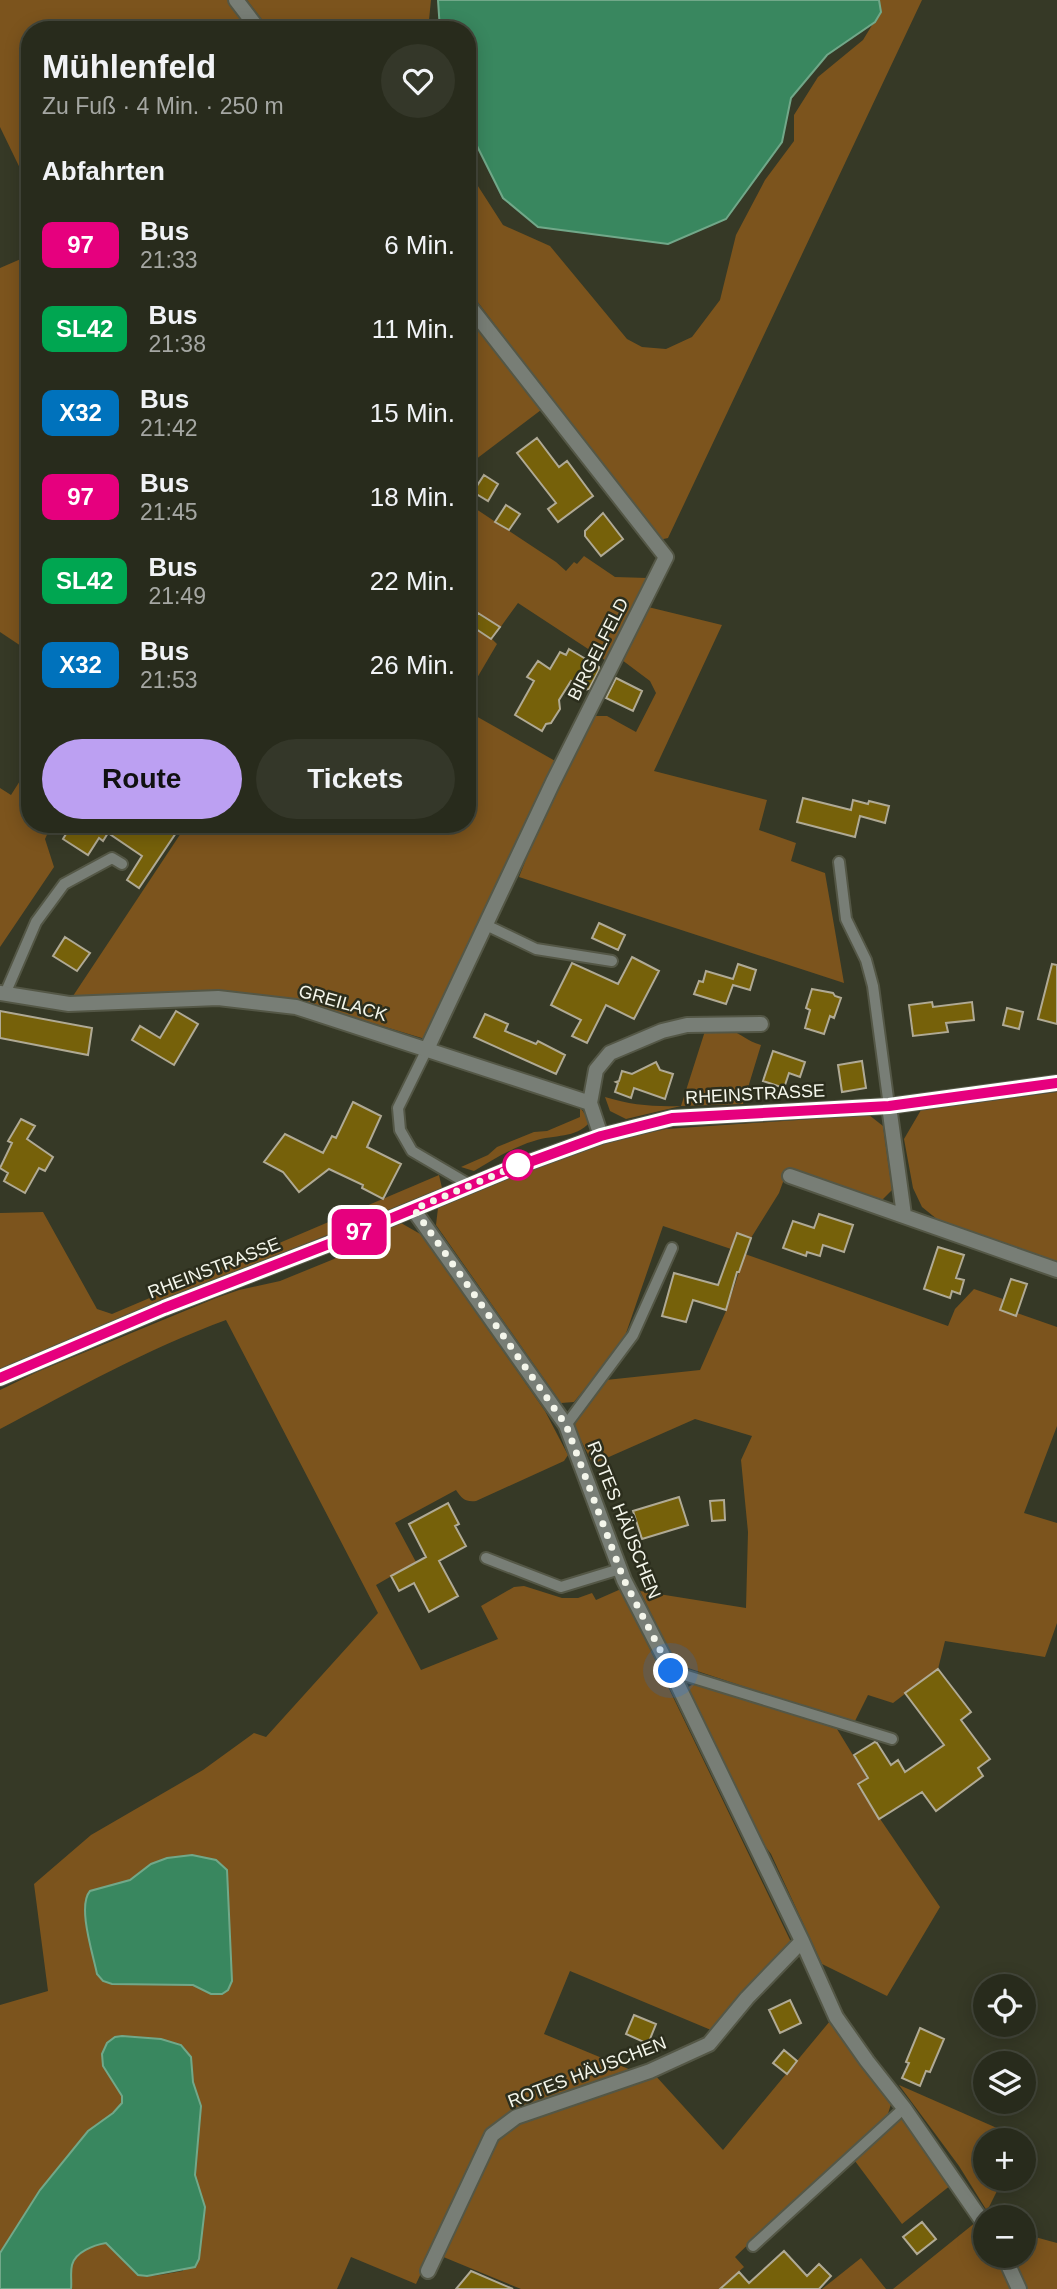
<!DOCTYPE html>
<html lang="de">
<head>
<meta charset="utf-8">
<style>
	:root { --surface:#282b1c; --page:#343729; --text:#f1f3f6; --muted:#a5a7a3; --line:#44473b; --accent:#bca0f2 }
	body { margin:0; font-family:Arial,sans-serif; background:var(--page); color:var(--text); height:100vh; display:flex; flex-direction:column; font-size:26px; white-space:nowrap }
	* { box-sizing:border-box; margin:0 }
	p { font-size:23px; color:var(--muted) }
	.icon { flex:none; width:38px; height:38px; fill:none; stroke:currentColor; stroke-width:2; stroke-linecap:round; stroke-linejoin:round }
	.map { position:relative; flex:1; overflow:hidden }
	.panel { position:absolute; left:21px; top:21px; width:455px; height:812px; display:flex; flex-direction:column; background:var(--surface); border-radius:28px; box-shadow:0 4px 18px #0003,0 0 0 2px var(--line) }
	.panel>* { flex:none }
	.badge { padding:0 14px; border-radius:10px; font-size:24px; line-height:46px }
	.tools { position:absolute; left:973px; top:1974px; display:grid; gap:14px }
	.tools a { display:grid; place-items:center; width:63px; height:63px; border-radius:50%; background:var(--surface); box-shadow:0 4px 18px #0003,0 0 0 2px var(--line); font-size:35px }
	.you { position:absolute; width:35px; height:35px; margin:-18px; border:5px solid #fff; border-radius:50%; background:#1a73e8; box-shadow:0 0 0 10px #1a73e833 }
	.map>.badge { position:absolute; translate:-50% -50%; box-shadow:0 0 0 4px #fff }
	h2 { padding:0 21px; font-size:26px; line-height:63px }
	.round { display:grid; place-items:center; flex:none; width:74px; height:74px; border-radius:37px; background:var(--page) }
	.head { display:flex; align-items:center; justify-content:space-between; height:119px; padding:0 21px }
	h1 { font-size:33px; font-weight:700; line-height:52px }
	.action { display:flex; gap:14px; margin-top:auto; padding:14px 21px }
	.action a { flex:1; height:80px; border-radius:42px; background:var(--accent); color:#111; font-size:28px; font-weight:700; line-height:80px; text-align:center }
	.action a+a { background:var(--page); color:var(--text) }
	ul { padding:0; list-style:none }
	li { display:flex; align-items:center; gap:21px; height:84px; padding:0 21px }
	li div { flex:1 }
	li b { display:block; font-size:26px }
	li em { font-style:normal }
	li .badge { min-width:77px; font-weight:700; text-align:center }
	.map>svg:first-child { display:block }
	.green { fill:#7c541d; fill-rule:evenodd }
	.water { fill:#39875f; stroke:#71a889; stroke-width:2 }
	.building { fill:#76610a; stroke:#b0aa95; stroke-width:2 }
	.lines { fill:none; stroke-linecap:round; stroke-linejoin:round }
	.lane-casing { stroke:#545746; stroke-width:14 }
	.street-casing { stroke:#545746; stroke-width:18 }
	.secondary-casing { stroke:#545746; stroke-width:18 }
	.lane { stroke:#787e76; stroke-width:10 }
	.street { stroke:#787e76; stroke-width:14 }
	.secondary { stroke:#9da69a; stroke-width:14 }
	.line-casing { stroke:#fff; stroke-width:16 }
	.line { stroke:#e6007e; stroke-width:10 }
	.walk { stroke:#f4f6eb; stroke-width:7; stroke-dasharray:0 12.6 }
	.stop-dot { fill:#fff; stroke:#e6007e; stroke-width:3.5 }
	.labels { text-anchor:middle; dominant-baseline:central; stroke-width:5; stroke-linejoin:round; paint-order:stroke }
	.street-label { font-size:18px; fill:#f4f6eb; stroke:#2c2e1d }
</style>
</head>
<body>
<div class="map">
<svg width="1057" height="2289" viewBox="0 0 1057 2289">
	<rect width="100%" height="100%" fill="#363926"/>
	<path class="green" d="M 0,0 L 228,0 L 251,30 L 30,30 L 30,189 L 0,127 Z
		M 247,0 L 431,0 L 428,30 L 270,30 Z
		M 879,0 L 922,0 L 668,538 L 659,540 L 467,288 L 467,169 L 503,225 L 550,246 L 627,339 L 642,347 L 666,349 L 692,337 L 720,300 L 736,235 L 765,180 L 794,141 L 794,115 L 818,77 L 863,40 L 880,12 Z
		M 30,255 L 30,652 L 0,632 L 0,268 Z
		M 467,318 L 470,318 L 541,410 L 467,466 Z
		M 467,503 L 556,562 L 566,571 L 574,562 L 577,564 L 584,556 L 615,577 L 648,578 L 608,662 L 518,603 L 492,639 L 497,644 L 467,695 Z
		M 648,607 L 722,625 L 654,771 L 767,800 L 759,830 L 796,843 L 791,861 L 825,873 L 844,983 L 519,877 L 534,839 L 595,716 L 607,716 L 636,732 L 656,693 L 650,681 L 622,660 Z
		M 467,711 L 557,762 L 520,833 L 502,879 L 425,1039 L 296,1000 L 216,992 L 73,996 L 187,824 L 467,824 Z
		M 30,765 L 30,824 L 52,824 L 45,839 L 54,867 L 0,947 L 0,788 L 11,795 Z
		M 729,1030 C 743,1034 746,1041 761,1045 L 743,1104 L 681,1106 L 626,1119 L 610,1111 L 605,1097 C 631,1105 654,1107 681,1106 L 705,1031 Z
		M 1057,1092 L 1057,1266 L 948,1228 L 922,1207 L 913,1188 L 904,1139 L 921,1110 Z
		M 580,1107 L 590,1122 C 575,1139 555,1134 534,1141 C 513,1147 493,1160 474,1171 L 461,1167 L 488,1155 L 497,1147 L 534,1132 L 547,1131 L 580,1117 Z
		M 869,1115 L 883,1126 L 892,1190 L 879,1203 L 787,1171 L 779,1193 L 751,1238 L 736,1233 L 731,1249 L 663,1226 L 623,1342 L 574,1402 L 561,1403 L 436,1225 L 438,1208 L 561,1157 L 612,1141 L 666,1129 Z
		M 439,1175 L 442,1188 L 0,1369 L 0,1213 L 43,1212 L 97,1309 L 112,1314 Z
		M 401,1223 L 422,1235 L 545,1411 L 568,1455 L 564,1461 L 476,1501 C 465,1502 462,1499 456,1490 L 395,1523 L 416,1562 L 376,1585 L 421,1670 L 498,1639 L 481,1606 L 514,1587 L 524,1586 L 562,1598 L 578,1598 L 592,1593 L 596,1600 L 621,1589 L 791,1942 L 711,2030 L 570,1971 L 544,2034 L 631,2070 L 512,2112 L 483,2140 L 416,2284 L 351,2257 L 337,2289 L 71,2289 C 72,2281 70,2273 72,2265 C 75,2252 94,2245 106,2243 C 117,2251 128,2269 138,2275 C 147,2279 173,2272 183,2271 L 205,2207 L 195,2175 L 201,2106 L 193,2082 L 191,2057 L 161,2039 L 115,2037 L 103,2066 L 122,2096 L 122,2103 L 113,2113 L 88,2131 L 40,2190 L 0,2253 L 0,2005 L 48,1991 L 34,1884 L 91,1835 L 203,1770 L 254,1733 L 266,1737 L 378,1613 L 226,1320 C 147,1349 74,1390 0,1429 L 0,1390 L 37,1372 L 216,1298 L 239,1290 L 280,1281 L 334,1259 L 370,1237 ZM 192,1855 L 216,1860 L 226,1869 L 232,1981 L 228,1990 L 222,1994 L 211,1994 L 193,1985 L 112,1984 L 103,1981 L 97,1974 L 84,1909 L 90,1891 L 130,1880 L 151,1864 L 167,1858 Z
		M 745,1254 L 948,1326 L 955,1309 L 974,1289 L 1003,1299 L 1000,1310 L 1015,1316 L 1017,1313 L 1057,1327 L 1057,1426 L 1024,1513 L 1057,1523 L 1057,1623 L 1045,1657 L 945,1641 L 938,1669 L 893,1703 L 868,1695 L 854,1723 L 676,1664 L 640,1591 L 746,1608 L 748,1532 L 741,1460 L 752,1436 L 695,1419 L 593,1464 L 572,1423 L 606,1380 L 700,1370 L 726,1311 Z
		M 696,1682 L 837,1729 L 867,1778 L 857,1785 L 940,1907 L 887,1996 L 822,1964 L 771,1854 L 762,1842 L 687,1688 Z
		M 830,2021 L 891,2104 L 887,2117 L 807,2188 L 735,2257 L 744,2267 L 727,2282 L 731,2289 L 521,2289 L 441,2256 L 493,2146 L 504,2131 L 519,2120 L 654,2074 L 723,2150 Z
		M 899,2085 L 1022,2139 L 985,2140 L 985,2179 L 1003,2179 L 987,2211 L 959,2166 Z
		M 902,2118 L 951,2185 L 902,2224 L 855,2161 Z
		M 976,2222 L 985,2222 L 985,2256 L 1024,2256 L 1024,2234 L 1057,2243 L 1057,2289 L 893,2289 Z
		M 861,2258 L 886,2289 L 822,2289 Z"/>
	<path class="water" d="M 438,0 L 879,0 L 881,12 L 875,22 L 827,55 L 791,98 L 782,142 L 726,219 L 668,244 L 538,227 L 503,198 L 467,126 L 467,30 L 440,30 Z
		M 192,1855 L 216,1860 L 227,1870 L 232,1981 L 228,1990 L 222,1994 L 211,1994 L 193,1985 L 112,1984 L 103,1981 L 97,1974 C 93,1954 77,1906 90,1891 L 130,1880 L 151,1864 L 167,1858 Z
		M 122,2036 L 161,2039 L 181,2045 L 191,2057 L 193,2082 L 201,2106 L 195,2175 L 205,2207 L 199,2259 L 195,2267 L 147,2276 L 138,2275 L 106,2243 C 94,2245 75,2252 72,2265 C 70,2273 72,2281 71,2289 L 0,2289 L 0,2253 L 40,2190 L 88,2131 L 113,2113 L 122,2103 L 122,2096 L 103,2066 L 102,2054 L 107,2043 L 115,2037 Z"/>
	<path class="building" d="M 537,438 L 559,467 L 567,461 L 593,496 L 558,522 L 548,509 L 556,503 L 517,453 Z
		M 484,475 L 498,484 L 488,501 L 473,492 Z
		M 506,505 L 520,514 L 509,530 L 495,522 Z
		M 603,513 L 623,539 L 601,556 L 585,536 L 585,531 Z
		M 478,613 L 500,627 L 491,639 L 470,625 Z
		M 569,649 L 599,667 L 599,670 L 589,689 L 585,690 L 571,681 L 559,700 L 560,709 L 551,723 L 546,724 L 542,731 L 515,715 L 534,681 L 527,677 L 538,661 L 550,669 L 560,652 L 566,655 Z
		M 616,678 L 642,691 L 633,711 L 606,698 Z
		M 803,798 L 851,810 L 853,800 L 868,804 L 869,801 L 889,806 L 885,823 L 860,816 L 855,837 L 797,822 Z
		M 72,824 L 182,824 L 139,888 L 127,880 L 142,856 L 108,833 L 103,841 L 99,838 L 88,855 L 63,839 Z
		M 599,923 L 625,935 L 618,950 L 592,938 Z
		M 65,937 L 90,953 L 77,971 L 53,956 Z
		M 632,957 L 659,971 L 634,1019 L 606,1005 L 587,1043 L 572,1036 L 581,1020 L 551,1005 L 572,963 L 618,984 Z
		M 738,964 L 756,970 L 750,990 L 733,985 L 726,1004 L 694,994 L 699,981 L 703,982 L 706,971 L 733,979 Z
		M 1052,964 L 1057,965 L 1057,1024 L 1038,1019 Z
		M 812,989 L 833,993 L 835,996 L 841,998 L 834,1018 L 830,1016 L 824,1034 L 805,1028 L 810,1010 L 806,1008 Z
		M 932,1002 L 933,1007 L 972,1002 L 974,1020 L 946,1023 L 948,1032 L 913,1036 L 909,1005 Z
		M 1007,1008 L 1023,1012 L 1019,1029 L 1003,1025 Z
		M 0,1011 L 92,1028 L 88,1055 L 0,1038 Z
		M 176,1011 L 198,1024 L 174,1065 L 132,1040 L 140,1026 L 160,1038 Z
		M 485,1014 L 508,1024 L 505,1031 L 536,1044 L 538,1041 L 565,1055 L 556,1074 L 474,1037 Z
		M 773,1051 L 805,1062 L 800,1077 L 789,1073 L 784,1088 L 763,1081 Z
		M 862,1061 L 866,1088 L 842,1092 L 838,1065 Z
		M 656,1062 L 660,1070 L 673,1074 L 665,1099 L 634,1088 L 631,1098 L 615,1092 L 618,1083 L 616,1082 L 619,1081 L 622,1071 L 632,1074 Z
		M 353,1102 L 381,1116 L 367,1147 L 401,1164 L 383,1199 L 362,1188 L 363,1185 L 329,1169 L 299,1192 L 283,1172 L 264,1162 L 285,1134 L 323,1153 L 332,1136 L 336,1138 Z
		M 21,1119 L 35,1126 L 27,1139 L 53,1157 L 45,1171 L 39,1168 L 25,1193 L 4,1181 L 8,1173 L 0,1168 L 12,1143 L 8,1141 Z
		M 819,1214 L 853,1225 L 844,1252 L 823,1245 L 820,1256 L 807,1252 L 806,1256 L 783,1248 L 793,1221 L 814,1228 Z
		M 737,1233 L 751,1238 L 739,1272 L 737,1272 L 726,1310 L 693,1300 L 686,1322 L 662,1316 L 674,1273 L 718,1285 Z
		M 938,1247 L 964,1255 L 956,1278 L 964,1280 L 960,1294 L 952,1291 L 950,1298 L 924,1289 Z
		M 1011,1279 L 1027,1284 L 1016,1316 L 1000,1310 Z
		M 679,1497 L 688,1525 L 642,1539 L 633,1511 Z
		M 724,1500 L 725,1520 L 712,1521 L 710,1501 Z
		M 448,1503 L 459,1524 L 455,1526 L 466,1546 L 439,1561 L 458,1596 L 429,1612 L 414,1583 L 399,1591 L 391,1576 L 426,1557 L 409,1524 Z
		M 938,1669 L 971,1712 L 961,1720 L 990,1759 L 978,1768 L 983,1776 L 936,1811 L 922,1792 L 879,1819 L 858,1784 L 868,1778 L 854,1755 L 875,1742 L 877,1743 L 891,1765 L 898,1760 L 905,1772 L 944,1745 L 905,1693 Z
		M 790,2000 L 801,2023 L 780,2033 L 769,2010 Z
		M 634,2015 L 656,2024 L 648,2044 L 626,2034 Z
		M 920,2028 L 944,2039 L 930,2072 L 926,2071 L 920,2086 L 902,2078 L 909,2063 L 906,2062 Z
		M 784,2050 L 797,2061 L 787,2074 L 773,2063 Z
		M 922,2222 L 936,2239 L 917,2254 L 903,2237 Z
		M 784,2251 L 807,2276 L 819,2264 L 831,2276 L 819,2289 L 720,2289 L 739,2272 L 749,2283 Z
		M 471,2271 L 513,2289 L 456,2289 Z"/>
	<g class="lines">
		<defs>
			<path id="lane" d="M 839,862 L 846,919 L 866,960 L 873,986 L 889,1106
				M 486,925 L 536,949 L 612,961
				M 5,994 L 36,922 L 64,884 L 112,858 L 122,864
				M 427,1049 L 398,1108 L 400,1130 L 412,1151 L 470,1185
				M 566,1425 L 633,1335 L 672,1248
				M 486,1558 L 561,1587 L 620,1569
				M 671,1671 L 892,1739
				M 753,2246 L 904,2108"/>
			<path id="street" d="M 236,0 L 259,30
				M 0,993 L 69,1004 L 218,998 L 296,1007 L 590,1103 L 601,1136
				M 427,1049 L 553,782 L 666,557 L 467,303
				M 590,1103 L 596,1070 L 610,1053 L 662,1031 L 687,1025 L 761,1024
				M 889,1106 L 904,1215
				M 790,1176 L 1057,1270
				M 413,1209 L 566,1425 L 624,1580 L 671,1671 L 802,1941 L 836,2017 L 867,2061 L 904,2108 L 985,2225
				M 1004,2256 L 1019,2289
				M 428,2271 L 492,2135 L 516,2117 L 650,2071 L 709,2044 L 747,1998 L 802,1941"/>
			<path id="secondary" d="M 0,1378 L 164,1308 L 329,1244 L 505,1171 L 601,1136 L 672,1118 L 889,1106 L 1057,1083"/>
		</defs>
		<use href="#lane" class="lane-casing"/>
		<use href="#street" class="street-casing"/>
		<use href="#secondary" class="secondary-casing"/>
		<use href="#lane" class="lane"/>
		<use href="#street" class="street"/>
		<use href="#secondary" class="secondary"/>
	</g>
	<g class="lines">
		<defs>
			<path id="line" d="M 0,1378 L 164,1308 L 329,1244 L 505,1171 L 601,1136 L 672,1118 L 889,1106 L 1057,1083"/>
		</defs>
		<use href="#line" class="line-casing"/>
		<use href="#line" class="line"/>
		<path class="walk" d="M 518,1165 L 528,1161 L 414,1209 L 566,1425 L 624,1580 L 671,1671"/>
	</g>
	<circle class="stop-dot" cx="518" cy="1165" r="14"/>
	<g class="labels">
		<g class="street-label">
			<text transform="translate(598 649) rotate(-63)">BIRGELFELD</text>
			<text transform="translate(343 1003) rotate(16)">GREILACK</text>
			<text transform="translate(755 1094) rotate(-3)">RHEINSTRASSE</text>
			<text transform="translate(214 1268) rotate(-21)">RHEINSTRASSE</text>
			<text transform="translate(624 1520) rotate(68)">ROTES HÄUSCHEN</text>
			<text transform="translate(587 2072) rotate(-21)">ROTES HÄUSCHEN</text>
		</g>
	</g>
</svg>
<div class="tools">
<a><svg class="icon" aria-label="locate" viewBox="0 0 24 24"><circle cx="12" cy="12" r="6"/><path d="M12 2v4M12 18v4M2 12h4M18 12h4"/></svg></a>
<a><svg class="icon" aria-label="layers" viewBox="0 0 24 24"><path d="M12 4l9 5-9 5-9-5zM3 14l9 5 9-5"/></svg></a>
<a>+</a>
<a>−</a>
</div>
<div class="you" style="left:671px;top:1671px"></div>
<b class="badge" style="left:359px;top:1232px;background:#e6007e;color:#fff">97</b>
<section class="panel">
<div class="head"><div><h1>Mühlenfeld</h1><p>Zu Fuß · 4 Min. · 250 m</p></div><a class="round"><svg class="icon" aria-label="heart" viewBox="0 0 24 24"><path d="M12 20l-8-8c-3-5 5-10 8-4 3-6 11-1 8 4z"/></svg></a></div>
<h2>Abfahrten</h2>
<ul>
<li><span class="badge" style="background:#e6007e;color:#fff">97</span><div><b>Bus</b><p>21:33</p></div><em>6 Min.</em></li>
<li><span class="badge" style="background:#00a651;color:#fff">SL42</span><div><b>Bus</b><p>21:38</p></div><em>11 Min.</em></li>
<li><span class="badge" style="background:#0072bc;color:#fff">X32</span><div><b>Bus</b><p>21:42</p></div><em>15 Min.</em></li>
<li><span class="badge" style="background:#e6007e;color:#fff">97</span><div><b>Bus</b><p>21:45</p></div><em>18 Min.</em></li>
<li><span class="badge" style="background:#00a651;color:#fff">SL42</span><div><b>Bus</b><p>21:49</p></div><em>22 Min.</em></li>
<li><span class="badge" style="background:#0072bc;color:#fff">X32</span><div><b>Bus</b><p>21:53</p></div><em>26 Min.</em></li>
</ul>
<div class="action"><a>Route</a><a>Tickets</a></div>
</section>
</div>
</body>
</html>
